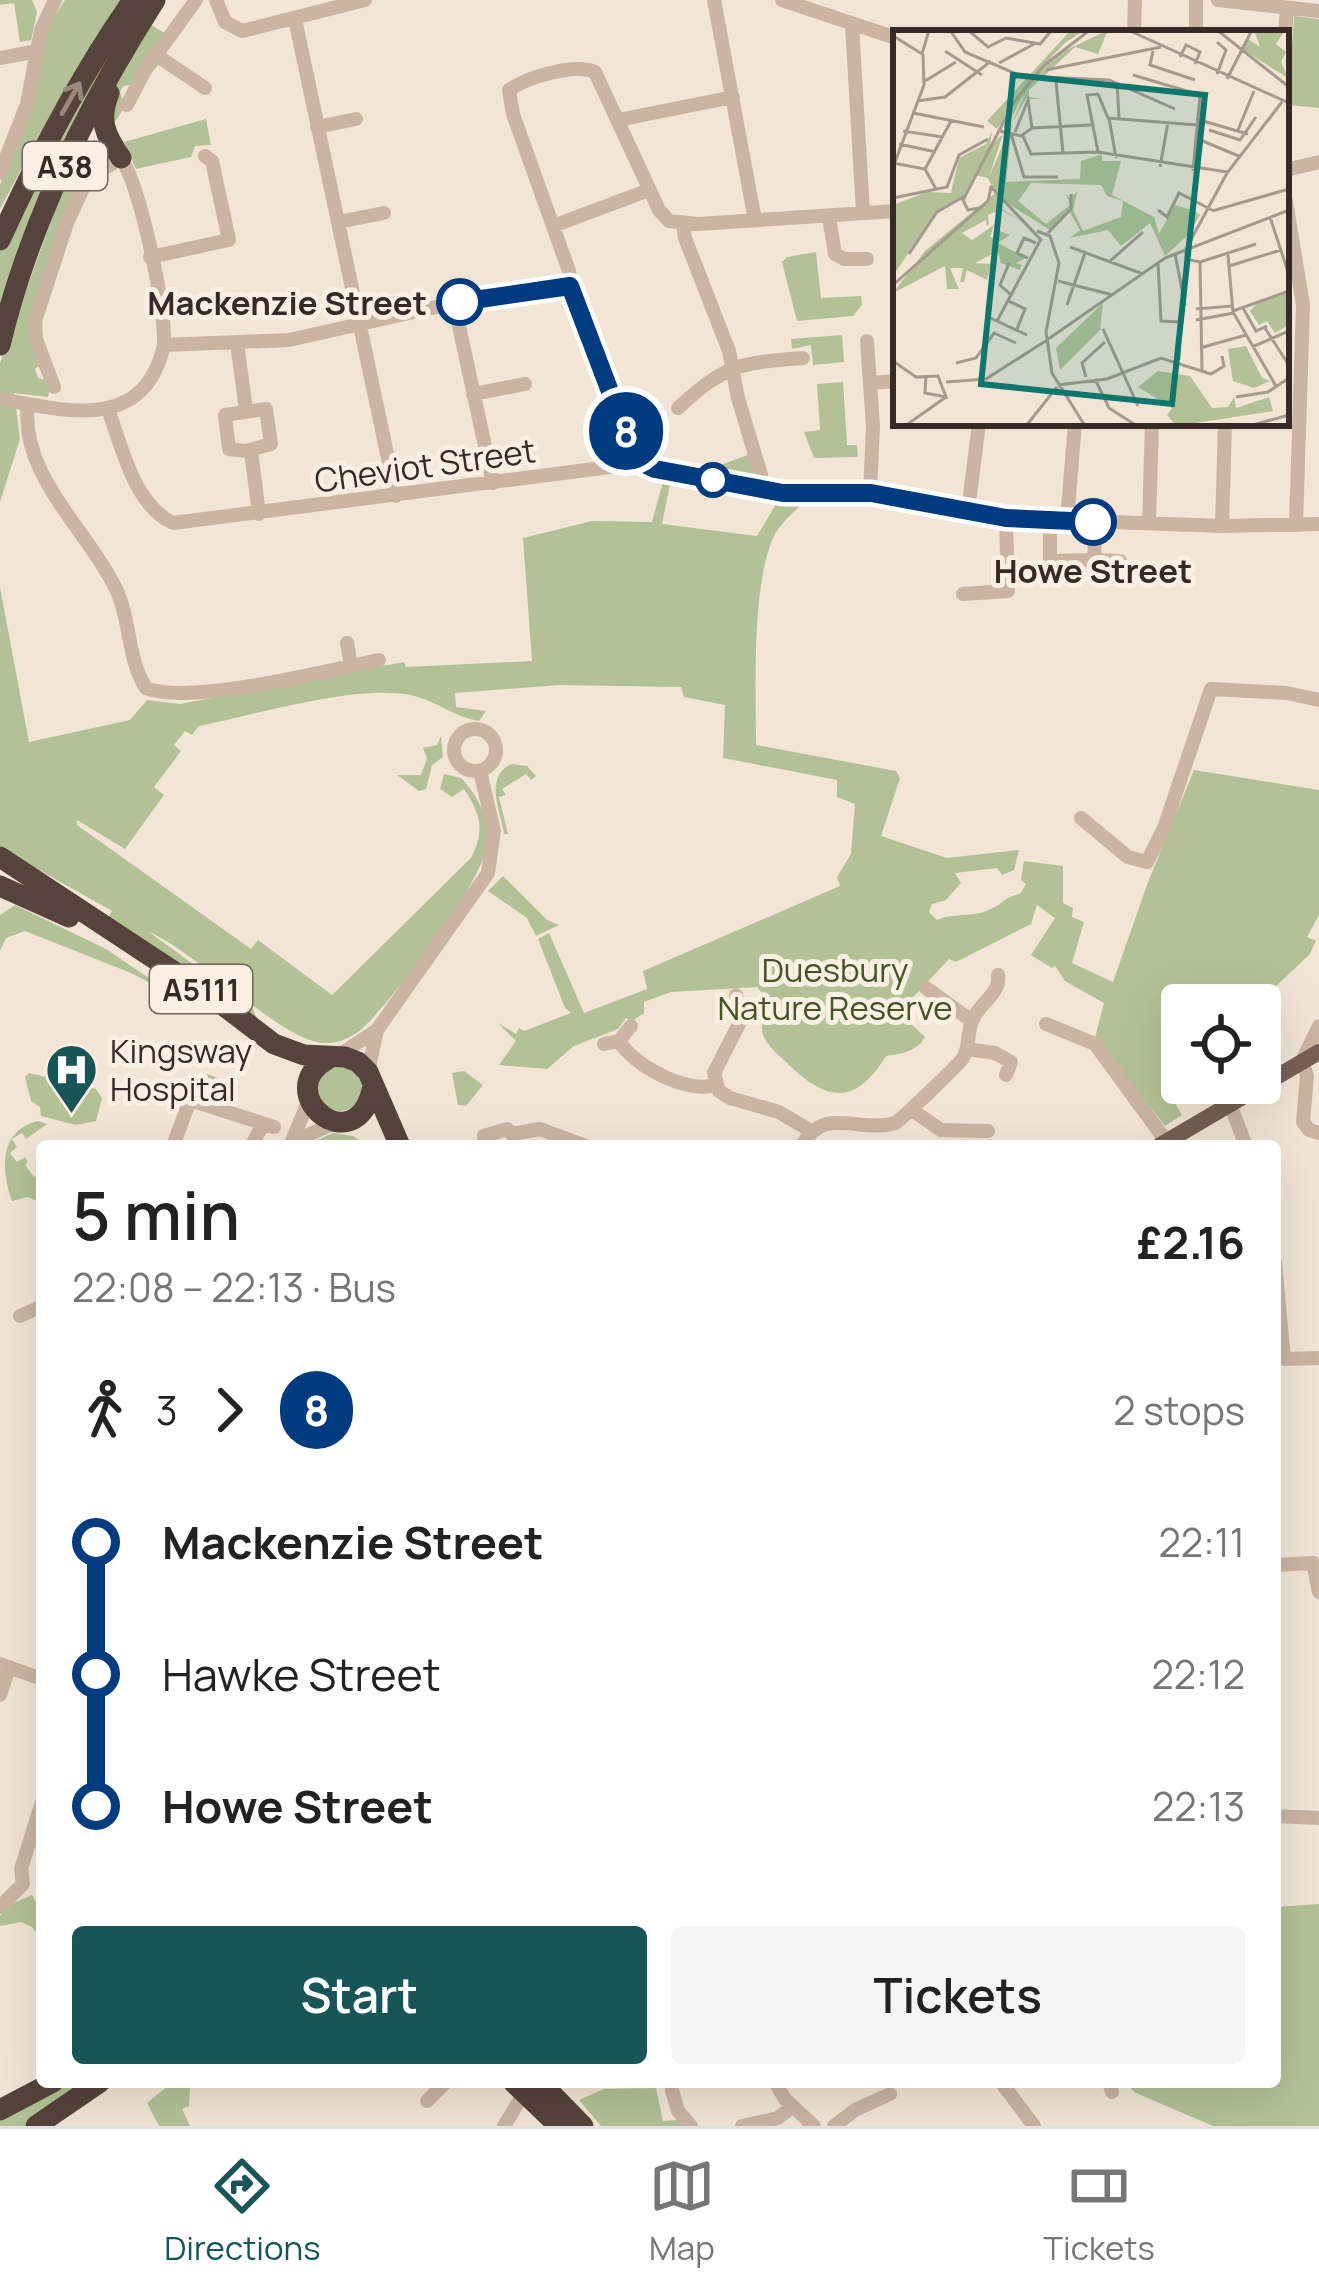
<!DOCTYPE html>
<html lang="en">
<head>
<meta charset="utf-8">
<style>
	:root { --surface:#fff; --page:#f6f6f6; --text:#222; --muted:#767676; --line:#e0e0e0; --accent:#185558 }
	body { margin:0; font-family:Manrope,sans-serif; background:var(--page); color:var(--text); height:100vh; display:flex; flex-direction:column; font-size:45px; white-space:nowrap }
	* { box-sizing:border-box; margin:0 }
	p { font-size:39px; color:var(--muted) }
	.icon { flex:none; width:66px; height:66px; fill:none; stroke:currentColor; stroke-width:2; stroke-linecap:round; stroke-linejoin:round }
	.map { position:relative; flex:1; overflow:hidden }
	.details { position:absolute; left:36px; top:1140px; width:1245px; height:948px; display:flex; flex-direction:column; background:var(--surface); border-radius:12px; box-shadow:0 12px 48px #0002 }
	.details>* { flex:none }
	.badge { padding:0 24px; border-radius:39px; font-size:42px; line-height:78px }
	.buttons { position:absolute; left:1161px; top:984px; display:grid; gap:24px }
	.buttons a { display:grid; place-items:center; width:120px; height:120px; border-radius:12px; background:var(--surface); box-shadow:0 12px 48px #0002; font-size:60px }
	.map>.badge { position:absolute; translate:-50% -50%; box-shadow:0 0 0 6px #fff }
	.legs { display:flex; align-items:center; gap:18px; height:132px; padding:0 36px; font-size:39px }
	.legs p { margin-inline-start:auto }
	.head { display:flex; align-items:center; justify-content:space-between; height:204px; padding:0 36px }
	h1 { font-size:66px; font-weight:600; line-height:90px }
	.primary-button { display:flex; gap:24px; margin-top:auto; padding:24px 36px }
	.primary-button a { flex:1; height:138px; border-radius:12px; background:var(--accent); color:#fff; font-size:48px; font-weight:600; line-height:138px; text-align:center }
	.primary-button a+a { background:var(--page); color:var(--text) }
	ul { padding:0 36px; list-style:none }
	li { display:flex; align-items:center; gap:42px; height:132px; font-size:45px }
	li i { display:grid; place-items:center; width:18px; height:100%; margin:0 15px; background:currentColor }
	li i::after { content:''; width:30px; height:30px; margin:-15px; border:9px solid; border-radius:50%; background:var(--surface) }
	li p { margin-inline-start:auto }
	li:first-child i { background:linear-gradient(#0000 50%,currentColor 0) }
	li:last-child i { background:linear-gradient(currentColor 50%,#0000 0) }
	.tab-bar { display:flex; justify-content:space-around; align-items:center; height:168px; border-top:3px solid var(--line); background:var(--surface); font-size:33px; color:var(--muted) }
	.tab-bar a { display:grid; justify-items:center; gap:6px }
	.tab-bar .on { color:var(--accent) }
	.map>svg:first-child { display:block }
	.green { fill:#b3c296 }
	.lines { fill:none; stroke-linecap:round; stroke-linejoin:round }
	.minor { stroke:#cbb4a2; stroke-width:14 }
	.major { stroke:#786055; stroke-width:16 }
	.highway { stroke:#56433b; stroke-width:21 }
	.oneway { stroke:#98887e }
	.line-1-casing { stroke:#fff; stroke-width:27 }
	.line-1 { stroke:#003b80; stroke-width:18 }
	.stop-1-dot { fill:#fff; stroke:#003b80; stroke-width:6 }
	.labels { text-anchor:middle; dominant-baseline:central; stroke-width:10; stroke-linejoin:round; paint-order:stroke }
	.shield { fill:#faefe3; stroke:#70655e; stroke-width:3 }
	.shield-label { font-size:30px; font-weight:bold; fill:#352a25 }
	.stop-label { font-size:33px; font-weight:bold; fill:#352a25; stroke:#faefe3; text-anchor:end }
	.street-label { font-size:33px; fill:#352a25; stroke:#faefe3 }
	.park-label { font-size:33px; fill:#445427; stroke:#faefe3 }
	.poi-label { font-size:33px; fill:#352a25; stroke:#faefe3; text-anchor:start }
	.inset-road { fill:none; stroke:#a69a8f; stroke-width:3 }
	.view { fill:#0f766e; fill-opacity:0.15; stroke:#0f766e; stroke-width:6 }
	.inset-edge { fill:none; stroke:#352a25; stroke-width:6 }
</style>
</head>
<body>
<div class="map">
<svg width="1319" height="2126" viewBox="0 0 1319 2126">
	<rect width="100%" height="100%" fill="#f2e5d6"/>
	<path class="green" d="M 0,0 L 32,0 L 37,12 L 31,40 L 20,42 L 14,3 L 0,5 Z
		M 65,0 L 121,0 L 52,112 L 0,209 L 0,185 L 31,112 L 48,27 Z
		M 140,0 L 0,310 L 0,252 L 38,169 Z
		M 1294,16 L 1319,19 L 1319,108 L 1288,105 Z
		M 150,24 L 166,34 L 131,85 L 123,86 L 120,92 L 125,107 L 108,132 L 116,86 Z
		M 206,119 L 211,145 L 195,146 L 191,157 L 136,169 L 124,142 Z
		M 85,153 L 105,156 L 107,163 L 82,180 L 29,327 L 39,366 L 35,369 L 38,378 L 51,381 L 48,397 L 14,393 L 20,439 L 0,502 L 0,363 L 59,199 Z
		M 816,252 L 821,298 L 861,296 L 862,305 L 853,316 L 797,321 L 782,262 L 787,257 Z
		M 842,335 L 844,362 L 813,365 L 811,345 L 792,349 L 791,339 Z
		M 843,382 L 847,445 L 857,445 L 858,457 L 814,458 L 804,432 L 820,430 L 817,384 Z
		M 751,454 L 755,472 L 751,480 L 698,473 Z
		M 664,478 L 671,479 L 662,524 L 757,536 L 778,501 L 793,502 L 799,507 C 789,516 780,525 774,536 C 751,586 756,689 756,745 L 896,771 L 900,778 L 881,836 L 947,858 L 1019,850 L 1014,870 L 1002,875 L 997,868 L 955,873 L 961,883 L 946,900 L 932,904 L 929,912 L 937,920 C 955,912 974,918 991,909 C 1003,904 1006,896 1020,894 L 1026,884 L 1021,880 L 1024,861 L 1063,866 L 1063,903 L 1073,908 L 1072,917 L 1084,922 L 1072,963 L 1113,982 L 1148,882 L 1194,770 L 1319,790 L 1319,915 L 1307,937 L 1316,941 L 1309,955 L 1256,1005 L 1182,1005 L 1183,1083 L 1171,1096 L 1182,1115 L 1165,1126 L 1095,1038 L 1104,1003 L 1065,981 L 1055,966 L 1052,968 L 1031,955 L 1055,918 L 1037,905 L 1031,924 L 956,962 L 949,959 L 903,1008 L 908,1021 L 925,1037 C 918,1051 901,1054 886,1056 C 856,1105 828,1103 788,1064 C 780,1056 767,1046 763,1035 C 760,1024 766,1009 765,997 L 757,987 L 671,992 L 644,1002 L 644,1013 L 632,1021 L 626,1018 L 618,1029 L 574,1046 L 547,1069 L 499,1065 L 516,1041 L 498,1023 L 516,1034 L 519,1028 L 524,1031 L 571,1013 L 565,1008 L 538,939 L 549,933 L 584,1013 L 647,989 L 643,971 L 840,886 L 837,877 L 851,854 L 855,804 L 837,797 L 837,780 L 723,758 L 725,705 L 684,697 L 681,687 L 559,685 L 455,693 L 456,707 L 486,711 L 479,721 C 454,717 435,700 410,695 C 356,684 255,715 199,726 L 192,735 L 185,731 L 174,745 L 181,751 L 154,787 L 164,795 L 125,849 L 77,820 L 77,825 L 251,949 L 258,940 L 332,995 L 471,858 C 485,831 481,814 464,789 L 452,797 L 440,789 L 444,774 L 461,778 C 478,796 490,819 487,844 C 483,883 395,996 365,1026 C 355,1036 339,1044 324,1043 C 280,1041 199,953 149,932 L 251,1006 L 258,1020 L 108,918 L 112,911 L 0,848 L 0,587 L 29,742 L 130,720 L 147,700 L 180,704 L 404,662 L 406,667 L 532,661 L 523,538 L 592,521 L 652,522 Z
		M 441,736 L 443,757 L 432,765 L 426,789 L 419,791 L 397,775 L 421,775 L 427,758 L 423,748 L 437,745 Z
		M 511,764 L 527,766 L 536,776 L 531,780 L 526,774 L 502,789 L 506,795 L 499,797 L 508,834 L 504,834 C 500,809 484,778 511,764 Z
		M 503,876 L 547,920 L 559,925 L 536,936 L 527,918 L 488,891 Z
		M 15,905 L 106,949 L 174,995 L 131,973 L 25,931 L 6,938 L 0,951 L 0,915 Z
		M318 1089a22 22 0 1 1 44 0a22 22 0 1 1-44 0Z
		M 464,1071 L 483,1085 L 466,1106 L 458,1105 L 452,1073 Z
		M 29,1073 L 96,1089 L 102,1098 L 96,1121 L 76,1125 L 41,1116 L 40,1107 L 31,1101 L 25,1077 Z
		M 207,1074 L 239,1086 L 231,1108 L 199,1096 Z
		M 38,1121 L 47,1124 L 26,1139 L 22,1133 L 12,1139 L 17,1147 L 10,1153 L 17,1162 L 25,1157 L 28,1162 L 25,1165 L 34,1177 L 38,1175 L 42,1179 L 37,1186 L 42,1203 L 27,1197 L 12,1201 C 0,1168 0,1130 38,1121 Z
		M 333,1133 L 353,1136 L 366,1146 L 304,1146 Z
		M 32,1895 L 42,1914 L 42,1941 L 32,1927 L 21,1922 L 0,1926 L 0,1916 L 11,1904 Z
		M 1319,1904 L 1319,2126 L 1213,2126 L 1136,2093 L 1123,2082 L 1275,2082 L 1275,1907 Z
		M 63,2082 L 90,2082 L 25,2126 L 0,2126 L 0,2116 Z
		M 173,2082 L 194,2082 L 190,2089 L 189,2106 L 182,2109 L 190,2126 L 159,2126 L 147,2103 Z
		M 656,2088 L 663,2121 L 678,2120 L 686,2126 L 601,2126 L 579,2100 L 604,2089 Z"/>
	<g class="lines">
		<path class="minor" d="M 216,0 L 225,22 L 242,31 L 365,0
			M 714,0 L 755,220
			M 782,0 L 896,38
			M 1196,0 L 1196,33
			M 1218,0 L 1319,11
			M 295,19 L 396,496
			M 852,24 L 863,213
			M 1134,33 L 1135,0
			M 1285,33 L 1287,8
			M 156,55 L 205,88
			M 0,58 L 37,51
			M 127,105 L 144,72 L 196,0
			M 618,120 L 733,97
			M 317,127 L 356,119
			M 1286,170 L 1319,162
			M 0,173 L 27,104 L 41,30 L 55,0
			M 1286,201 L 1303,305 L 1296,525
			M 829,217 L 835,254 L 844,259 L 867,259
			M 338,222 L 384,213
			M 683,223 L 685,238 L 729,351 L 738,398 L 761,475 L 760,490
			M 553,226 L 649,190
			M 150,257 L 229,240 L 212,161 L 205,156
			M 454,303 L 493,483
			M 867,341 L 873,426 L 870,493
			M 237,343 L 246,410
			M 870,383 L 896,381
			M 54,387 L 36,339 L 35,321 L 67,223 L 84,186 L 92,176 L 121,158 C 141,189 166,308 164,345
			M 473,394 L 525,384
			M 0,399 C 66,411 144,433 164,345 L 289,340 L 454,303 L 570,286
			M 28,404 C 19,475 88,530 116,589 C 131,620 127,659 146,688 C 190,706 328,670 379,660
			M 678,408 C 726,364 739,363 803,358
			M 108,409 C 122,447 134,505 173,523 L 610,467 L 636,460 L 655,469 L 760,490 L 807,495 L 870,493 L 1006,518 L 1222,526 L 1319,524
			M 266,409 L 271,444 L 246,451 L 229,449 L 225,415 Z
			M 251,451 L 259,514
			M 636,460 L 572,297 L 569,271 L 513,114 L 509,90 C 527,77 575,63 595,72 L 659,210 L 669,221 L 698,224 L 896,211
			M 968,511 L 979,423
			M 1050,520 L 1050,578
			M 1067,521 L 1075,423
			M 1149,523 L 1152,423
			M 1222,526 L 1225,423
			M 1094,560 L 1120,561
			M 1051,561 L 1094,560 L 1095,540
			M 963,594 L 1008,591 L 1006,518
			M 347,643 L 351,665
			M454 750a21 21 0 1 1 42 0a21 21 0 1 1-42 0Z
			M 1081,818 L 1128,857 L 1147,862 L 1164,828 L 1211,689 L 1287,693 L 1319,700
			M 926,988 L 972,1021
			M 736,995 L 740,1022 L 714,1073 L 719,1091 L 730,1098 L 779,1112 L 811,1131
			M 1046,1024 L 1095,1044 L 1166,1141
			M 1319,1026 L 1302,1061 L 1307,1076 L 1303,1122 L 1309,1130 L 1319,1133
			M 619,1041 C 634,1066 687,1094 715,1085
			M 604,1044 L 619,1041 L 631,1026
			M 967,1049 L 995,1053 L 1011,1062 L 1006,1075
			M 339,1055 L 377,1030 L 488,873 L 494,831 L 480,771
			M 368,1072 L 377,1030
			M 1230,1104 L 1246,1146
			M 912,1110 L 941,1130 L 988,1131
			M 293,1142 L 336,1122
			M 253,1143 L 263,1124
			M 173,1146 L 190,1100 L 274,1127
			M 290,1146 L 309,1100
			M 485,1146 L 484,1136 L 507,1129 L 512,1134 L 540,1129 L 586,1146
			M 802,1146 C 823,1104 860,1134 895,1123 C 900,1121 958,1065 963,1058 C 970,1046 967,1034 972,1021 C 979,1003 1001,994 998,975
			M 1275,1262 L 1284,1359 L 1319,1358
			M 20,1316 L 42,1306
			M 1275,1565 L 1313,1563 L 1319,1592
			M 0,1664 L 42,1679
			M 0,1695 L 9,1667
			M 1275,1816 L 1319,1818
			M 23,1884 L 21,1869 L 42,1802
			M 0,1907 L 23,1884
			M 775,2082 L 785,2099 L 814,2126
			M 1001,2082 L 1034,2126
			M 1109,2082 L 1112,2092
			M 672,2090 L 678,2111 L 691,2126
			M 427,2101 L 446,2082
			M 504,2126 L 524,2093
			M 742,2126 L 778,2118 L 792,2107
			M 834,2126 L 855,2110 L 890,2094"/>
		<path class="major" d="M 1159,1146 L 1319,1052"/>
		<path class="highway" d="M 109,93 C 98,120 105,135 121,158
			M 0,240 C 38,156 80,76 133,0
			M 0,345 C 29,223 88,105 155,0
			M 0,857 L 211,996 L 274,1044 L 304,1055 L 345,1057 L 358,1062 L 368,1072 L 400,1146
			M 0,886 L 69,917
			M 330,1058 C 266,1091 357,1167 373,1086
			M 513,2082 L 559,2126
			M 540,2082 L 583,2126
			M 0,2110 L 53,2082
			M 36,2126 L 100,2082"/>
	</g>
	<defs><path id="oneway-shaft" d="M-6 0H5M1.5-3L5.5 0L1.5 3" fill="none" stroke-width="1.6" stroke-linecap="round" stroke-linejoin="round" transform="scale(3)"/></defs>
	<use class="oneway" href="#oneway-shaft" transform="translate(71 98) rotate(-60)"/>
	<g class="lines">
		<defs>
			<path id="line-1" d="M 460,302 L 570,286 L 636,460 L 655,469 L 783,493 L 871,493 L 1006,518 L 1093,522"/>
		</defs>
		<use href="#line-1" class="line-1-casing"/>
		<use href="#line-1" class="line-1"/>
	</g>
	<defs>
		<symbol id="hospital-pin" viewBox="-11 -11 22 30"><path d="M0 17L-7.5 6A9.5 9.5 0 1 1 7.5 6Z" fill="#185558" stroke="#faefe3"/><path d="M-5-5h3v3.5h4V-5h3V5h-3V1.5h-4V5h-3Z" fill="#fff"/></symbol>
	</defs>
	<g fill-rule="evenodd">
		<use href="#hospital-pin" x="42" y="1040" width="59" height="81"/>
	</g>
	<g class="stop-1-dot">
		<circle cx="460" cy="302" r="21"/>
		<circle cx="713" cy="480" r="15"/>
		<circle cx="1093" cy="522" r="21"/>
	</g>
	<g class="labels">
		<g class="shield">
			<rect x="23" y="142" width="84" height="48" rx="9"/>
			<rect x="150" y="965" width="102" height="48" rx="9"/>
		</g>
		<g class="shield-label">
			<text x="65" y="166">A38</text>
			<text x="201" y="989">A5111</text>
		</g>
		<g class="stop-label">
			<text x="427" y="302">Mackenzie Street</text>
			<text x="1093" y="570" text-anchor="middle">Howe Street</text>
		</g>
		<g class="street-label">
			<text transform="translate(425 465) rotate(-8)">Cheviot Street</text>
		</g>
		<g class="park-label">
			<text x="835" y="969">Duesbury<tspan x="835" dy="38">Nature Reserve</tspan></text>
		</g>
		<g class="poi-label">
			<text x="110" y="1050">Kingsway<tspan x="110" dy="38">Hospital</tspan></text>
		</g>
	</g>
	<g transform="translate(893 30)">
		<rect width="396" height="396" fill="#f2e5d6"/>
		<path d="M 178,0 L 189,2 L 173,12 L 138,48 L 165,24 L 215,0 L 205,24 L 182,17 L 136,60 L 136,67 L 149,69 L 133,69 L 119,93 L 113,152 L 187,149 L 188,131 L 209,124 L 209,131 L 228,131 L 219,165 L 261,187 L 266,204 L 282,175 L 302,181 L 307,185 L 296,204 L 272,226 L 257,193 L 228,216 L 215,200 L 177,208 L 187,200 L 177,182 L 180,165 L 184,162 L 180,180 L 190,201 L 228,187 L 230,171 L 214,166 L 208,155 L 138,153 L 125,171 L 153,194 L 177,175 L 173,164 L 178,169 L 177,178 L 157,200 L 108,169 L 106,177 L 130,192 L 108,180 L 95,185 L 96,194 L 94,196 L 93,190 L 69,203 L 79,210 L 101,195 L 97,207 L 106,208 L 104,200 L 117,205 L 105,213 L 133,228 L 123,233 L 129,235 L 127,240 L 108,233 L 105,221 L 82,233 L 98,234 L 94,250 L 74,240 L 71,252 L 67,252 L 70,238 L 57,238 L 66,259 L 54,259 L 52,236 L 0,263 L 32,221 L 102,163 L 95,148 L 82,145 L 69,168 L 43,182 L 0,246 L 0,175 L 34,162 L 58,163 L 66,128 L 93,114 L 99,101 L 97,116 L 110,104 L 96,147 L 132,63 L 111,101 L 111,90 L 104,99 L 94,91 ZM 361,0 L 392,0 L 383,14 L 393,22 L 388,32 L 395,48 L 349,19 L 355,9 L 367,17 ZM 396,263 L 396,295 L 382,303 L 374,291 L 366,295 L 357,281 L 364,273 ZM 210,273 L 207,300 L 167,340 L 163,318 ZM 353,316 L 369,348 L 377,351 L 361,358 L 340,351 L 335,319 ZM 265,341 L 297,346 L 319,378 L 335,377 L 341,367 L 343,378 L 376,367 L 380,381 L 283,396 L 274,385 L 279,378 L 245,357 Z" fill="#b3c296"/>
		<path class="inset-road" d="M 57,0 L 72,22 L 128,46M 75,0 L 95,17 L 113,8 L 147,14 L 159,0M 235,0 L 396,73M 324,0 L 396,57M 2,7 L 29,24 L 36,0M 52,21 L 89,45M 260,21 L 257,35 L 302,50M 287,27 L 293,15 L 307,22 L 302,34M 106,33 L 141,14M 153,40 L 268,17M 324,44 L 333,20 L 324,12M 240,45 L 314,67M 151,47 L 216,50 L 282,79M 334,49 L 359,0M 32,51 L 63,32M 163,52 L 170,123M 224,52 L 226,88M 24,71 L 52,67 L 98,31M 20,83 L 91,97M 216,88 L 223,128M 303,89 L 355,104M 316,100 L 347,110 L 363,87M 345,100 L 361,61M 10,101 L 50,107M 107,101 L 128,106 L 139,98 L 198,95M 122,102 L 135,70 L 139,98M 118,104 L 131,147 L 165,147M 130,106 L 138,124 L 205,122 L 334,142M 305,109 L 348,127M 6,114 L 43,122M 205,122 L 194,65 L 205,64 L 215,88 L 304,95M 2,132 L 31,55 L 30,24M 0,133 L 32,139 L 43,159M 267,137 L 275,92M 32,139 L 58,91M 300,141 L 307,66M 97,156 L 149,211M 0,168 L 54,157 L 66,125 L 95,109M 86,178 L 75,180 L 70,170 L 120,74 L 150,36 L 197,0M 265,180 L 274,187 L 286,163 L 319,180M 319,181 L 396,159M 377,187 L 396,245M 144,201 L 157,206 L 166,233 L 153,302 L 159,343 L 192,396M 155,203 L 178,179 L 178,164M 177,217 L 250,244M 16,224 L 44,182 L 72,166M 282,224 L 292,275M 335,225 L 340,282 L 383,356M 135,228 L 124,223 L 131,208 L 143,213M 216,232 L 250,202M 265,232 L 268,291 L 287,292 L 286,330M 307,232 L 293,229 L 293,219 L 334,143 L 389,72M 307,232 L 309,340M 307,232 L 363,214M 116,233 L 107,255 L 117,264M 336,236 L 388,220M 165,251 L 220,265M 0,255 L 95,171 L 98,157M 114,270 L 132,279 L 124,299M 174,275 L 192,223M 350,278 L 363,301 L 374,296M 303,279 L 339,276M 340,281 L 396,261M 93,286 L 134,305M 303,290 L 341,283M 104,291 L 148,209M 372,298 L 395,334M 210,299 L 245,376M 151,312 L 272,228 L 396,180M 359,317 L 396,301M 307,318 L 353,305M 0,331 L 23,347 L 45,346 L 53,367 L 32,363 L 33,346M 63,333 L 83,328 L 101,303 L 123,313M 193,347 L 189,333 L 212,312M 202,349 L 216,378 L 244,396M 53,352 L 93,349 L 151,312M 165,355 L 214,349 L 268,328 L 318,344 L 331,336 L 329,326M 343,367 L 375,362 L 396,348M 12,396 L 53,367M 133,396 L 164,357M 356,396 L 396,385"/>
		<path class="view" d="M 120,45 L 312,65 L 279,374 L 88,354 Z"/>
		<rect width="396" height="396" class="inset-edge"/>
	</g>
</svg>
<div class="buttons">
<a><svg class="icon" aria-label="locate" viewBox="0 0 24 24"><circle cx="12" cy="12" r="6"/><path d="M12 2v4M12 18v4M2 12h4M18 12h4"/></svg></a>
</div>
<b class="badge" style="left:626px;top:431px;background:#003b80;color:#fff">8</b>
<section class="details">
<div class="head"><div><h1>5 min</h1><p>22:08 – 22:13 · Bus</p></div><b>£2.16</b></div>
<div class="legs"><svg class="icon" aria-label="walk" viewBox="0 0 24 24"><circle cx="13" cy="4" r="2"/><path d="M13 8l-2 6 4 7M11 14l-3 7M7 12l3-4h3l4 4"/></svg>3<svg class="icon" aria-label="forward" viewBox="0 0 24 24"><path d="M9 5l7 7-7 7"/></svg><b class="badge" style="background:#003b80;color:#fff">8</b><p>2 stops</p></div>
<ul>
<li><i style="color:#003b80"></i><b>Mackenzie Street</b><p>22:11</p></li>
<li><i style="color:#003b80"></i><span>Hawke Street</span><p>22:12</p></li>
<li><i style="color:#003b80"></i><b>Howe Street</b><p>22:13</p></li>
</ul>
<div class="primary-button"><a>Start</a><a>Tickets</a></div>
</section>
</div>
<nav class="tab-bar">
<a class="on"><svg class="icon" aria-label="directions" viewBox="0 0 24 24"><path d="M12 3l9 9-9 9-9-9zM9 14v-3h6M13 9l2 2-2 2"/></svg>Directions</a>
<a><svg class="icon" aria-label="map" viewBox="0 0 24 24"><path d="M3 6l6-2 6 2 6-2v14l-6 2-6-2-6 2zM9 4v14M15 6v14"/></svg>Map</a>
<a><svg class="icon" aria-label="tickets" viewBox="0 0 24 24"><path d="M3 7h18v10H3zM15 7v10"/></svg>Tickets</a>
</nav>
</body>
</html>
